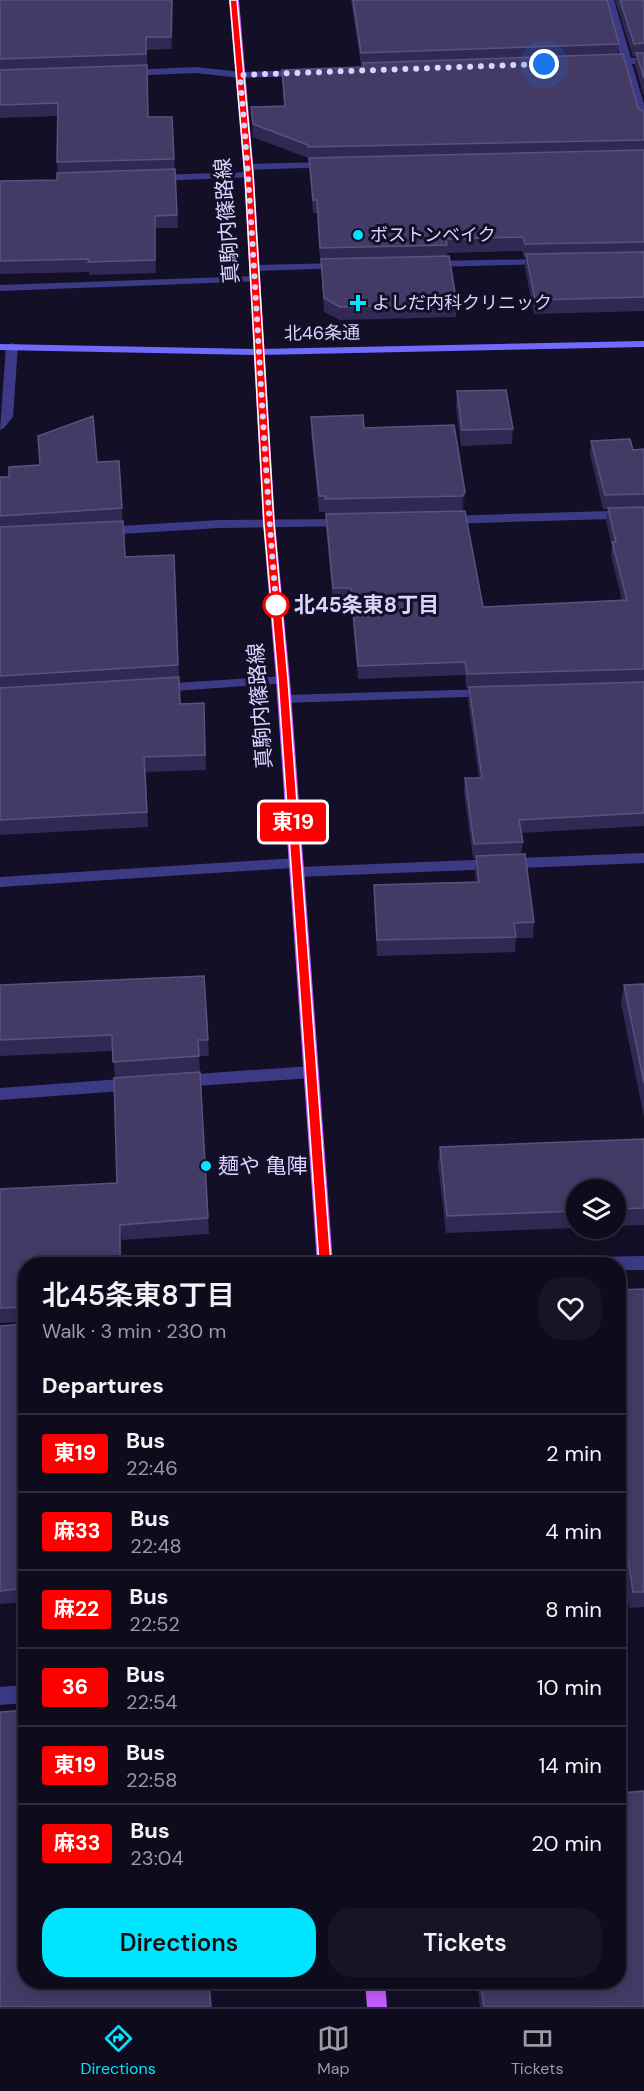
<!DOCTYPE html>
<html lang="en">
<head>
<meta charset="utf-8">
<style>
	:root { --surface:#0e0b1c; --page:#171425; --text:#f1f3f6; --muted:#9b9ba3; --line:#2e2b3b; --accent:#00e5ff }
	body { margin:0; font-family:"DM Sans","Noto Sans JP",sans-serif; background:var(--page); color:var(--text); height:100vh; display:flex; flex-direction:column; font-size:22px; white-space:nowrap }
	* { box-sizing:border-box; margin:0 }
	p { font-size:20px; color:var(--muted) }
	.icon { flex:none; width:33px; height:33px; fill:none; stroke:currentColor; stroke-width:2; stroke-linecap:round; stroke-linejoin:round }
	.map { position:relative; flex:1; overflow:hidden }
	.drawer { position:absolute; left:18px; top:1257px; width:608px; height:732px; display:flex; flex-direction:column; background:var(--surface); border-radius:24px; box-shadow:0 3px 15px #0003,0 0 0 2px var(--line) }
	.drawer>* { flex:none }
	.badge { padding:0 12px; border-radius:4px; font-size:21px; line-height:39px }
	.fabs { position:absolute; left:566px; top:1179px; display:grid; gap:12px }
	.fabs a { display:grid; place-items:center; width:60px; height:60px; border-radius:50%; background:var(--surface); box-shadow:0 3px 15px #0003,0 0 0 2px var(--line); font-size:30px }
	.you { position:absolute; width:30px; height:30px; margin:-15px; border:4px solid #fff; border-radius:50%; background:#1a73e8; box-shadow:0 0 0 9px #1a73e833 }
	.map>.badge { position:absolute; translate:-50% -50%; box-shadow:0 0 0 3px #fff }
	h2 { padding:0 24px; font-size:22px; line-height:54px }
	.round { display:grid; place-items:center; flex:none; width:63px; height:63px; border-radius:24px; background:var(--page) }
	.head { display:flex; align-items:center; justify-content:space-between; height:102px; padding:0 24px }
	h1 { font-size:28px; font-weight:600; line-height:45px }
	.action { display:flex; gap:12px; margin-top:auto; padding:12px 24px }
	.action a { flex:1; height:69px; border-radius:24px; background:var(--accent); color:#111; font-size:24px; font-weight:600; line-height:69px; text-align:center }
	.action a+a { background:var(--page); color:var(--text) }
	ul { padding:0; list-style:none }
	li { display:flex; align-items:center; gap:18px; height:78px; padding:0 24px; border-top:2px solid var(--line) }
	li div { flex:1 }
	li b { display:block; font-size:22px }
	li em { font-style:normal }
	li .badge { min-width:66px; font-weight:700; text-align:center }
	.dock { display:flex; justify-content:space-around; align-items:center; height:84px; border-top:2px solid var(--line); background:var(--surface); font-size:16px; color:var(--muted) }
	.dock a { display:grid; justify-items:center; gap:3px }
	.dock .on { color:var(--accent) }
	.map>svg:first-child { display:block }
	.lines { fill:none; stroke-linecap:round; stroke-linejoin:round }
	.street { fill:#3d3a85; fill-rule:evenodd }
	.secondary { fill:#6f6bff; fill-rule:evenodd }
	.primary { fill:#c25bff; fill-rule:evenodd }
	.wall { fill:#312854 }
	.shaded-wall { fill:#1d163a }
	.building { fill:#433a66; stroke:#5a527e; stroke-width:1.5 }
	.line { fill:#f00; stroke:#fff; stroke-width:1.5 }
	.walk { stroke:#d9d4ff; stroke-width:6; stroke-dasharray:0 10.8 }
	.poi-dot { fill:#00e5ff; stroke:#130f26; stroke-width:2 }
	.stop-dot { fill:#fff; stroke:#f00; stroke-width:3 }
	.labels { text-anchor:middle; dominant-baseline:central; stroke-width:6; stroke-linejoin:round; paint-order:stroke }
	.far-poi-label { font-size:18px; fill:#d9d4ff; stroke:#130f26; text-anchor:start }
	.far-street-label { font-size:18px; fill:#d9d4ff; stroke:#130f26 }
	.street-label { font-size:21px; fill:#d9d4ff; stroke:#130f26 }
	.stop-label { font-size:21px; font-weight:bold; fill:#d9d4ff; stroke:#130f26; text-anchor:start }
	.poi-label { font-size:21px; fill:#d9d4ff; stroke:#130f26; text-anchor:start }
</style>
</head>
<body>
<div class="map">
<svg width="644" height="2007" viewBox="0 0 644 2007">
	<rect width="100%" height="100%" fill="#130f26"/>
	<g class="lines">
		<path class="street" d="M 604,0 L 614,0 L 631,58 L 644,58 L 644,64 L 632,64 L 644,104 L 644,124 L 639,121 L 623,64 L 605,65 L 600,62 L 605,59 L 621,59 Z
			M 196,67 L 240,72 L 302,70 L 307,73 L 302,76 L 240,78 L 196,73 L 129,76 L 124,73 L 129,70 Z
			M 329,162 L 333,163 L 333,167 L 248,170 L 243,167 L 248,164 Z
			M 249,172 L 254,175 L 253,177 L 156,181 L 151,178 L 156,175 Z
			M 545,259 L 549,260 L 549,264 L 431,267 L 426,264 L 431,261 Z
			M 341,263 L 346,266 L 345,268 L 255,271 L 250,268 L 255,265 Z
			M 256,276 L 260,277 L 260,281 L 0,291 L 0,285 Z
			M 12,343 L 18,346 L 13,417 L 4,428 L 0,430 L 6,346 Z
			M 644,510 L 644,518 L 446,524 L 440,520 L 446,516 Z
			M 344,519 L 348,520 L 348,526 L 219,528 L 104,535 L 98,531 L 104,527 L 219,520 Z
			M 283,676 L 288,677 L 290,680 L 288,683 L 160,692 L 153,688 L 160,684 Z
			M 488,689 L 493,690 L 495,693 L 493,696 L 284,703 L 277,699 L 284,695 Z
			M 644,853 L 644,863 L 296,877 L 291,876 L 289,872 L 291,868 L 0,887 L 0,877 L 296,858 L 301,859 L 303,863 L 301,867 Z
			M 311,1066 L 316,1068 L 319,1072 L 316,1076 L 311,1078 L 182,1087 L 177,1085 L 174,1081 L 177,1077 L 182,1075 Z
			M 135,1078 L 140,1080 L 143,1084 L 140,1088 L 135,1090 L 0,1100 L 0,1088 Z
			M 644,1256 L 644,1270 L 618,1270 L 618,1264 L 583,1264 L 585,1259 L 591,1257 Z
			M 26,1685 L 26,1703 L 0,1705 L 0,1687 Z"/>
		<path class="secondary" d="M 644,341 L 644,347 L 259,355 L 0,350 L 0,344 L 259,349 Z"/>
		<path class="primary" d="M 229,0 L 239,0 L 254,175 L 275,523 L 290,680 L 333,1264 L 317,1264 L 276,680 L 263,523 L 244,175 Z
			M 365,1982 L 385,1982 L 387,2007 L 367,2007 Z"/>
	</g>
	<path class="wall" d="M 0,0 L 173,0 L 172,49 L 147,50 L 148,117 L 172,117 L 178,228 L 156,228 L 156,273 L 90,275 L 89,272 L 0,274 L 0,181 L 57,180 L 58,173 L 57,162 L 58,116 L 0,118 Z
		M 351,0 L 607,0 L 619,44 L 618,54 L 638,108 L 644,112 L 644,311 L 534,314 L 525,268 L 526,257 L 524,257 L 522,251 L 447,253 L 447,256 L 457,304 L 456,317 L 340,320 L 324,312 L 321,261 L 320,261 L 317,213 L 313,213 L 309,160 L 308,160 L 308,158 L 253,137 L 251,107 L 284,106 L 282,70 L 363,67 L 363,66 L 361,66 Z
		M 615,0 L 644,0 L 644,96 L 635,66 L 636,56 L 633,57 Z
		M 457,391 L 513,429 L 512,444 L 461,446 L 456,407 Z
		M 311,417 L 364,428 L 465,492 L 463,511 L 483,607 L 622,600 L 611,556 L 612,545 L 606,521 L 608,509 L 603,509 L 590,454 L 591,441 L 633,450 L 644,449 L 644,826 L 521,833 L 523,842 L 521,855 L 534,922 L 533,938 L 516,938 L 515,952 L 377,956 L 374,900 L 374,885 L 476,882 L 475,872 L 476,858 L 473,858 L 464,792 L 465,778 L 479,778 L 468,700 L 469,688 L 466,688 L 465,675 L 358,679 L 351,601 L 333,602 L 326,528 L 326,515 L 325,515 L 325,512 L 319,512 L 311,433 Z
		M 119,461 L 125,557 L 175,570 L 180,704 L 204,703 L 206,770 L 146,772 L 148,827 L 0,835 L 0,477 L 9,477 L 97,462 Z
		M 204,976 L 209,1056 L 199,1056 L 200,1072 L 115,1078 L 113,1051 L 0,1056 L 0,985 Z
		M 644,984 L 644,1117 L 621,1003 L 624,985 Z
		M 200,1072 L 209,1234 L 122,1240 L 122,1264 L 26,1264 L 26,1602 L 0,1604 L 0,1326 L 25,1324 L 25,1322 L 0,1323 L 0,1189 L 117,1183 Z
		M 644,1139 L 644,1225 L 615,1226 L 615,1190 L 576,1190 L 576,1228 L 446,1233 L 438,1164 L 440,1147 Z
		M 644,1289 L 644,1607 L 629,1608 L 622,1561 L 618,1561 L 618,1290 Z
		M 621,1793 L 644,2007 L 480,2007 L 477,1982 L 618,1982 L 619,1800 Z"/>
	<path class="shaded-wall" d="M 172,0 L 173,0 L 172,49 L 171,37 Z
		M 155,216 L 156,228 L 156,273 L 155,260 Z
		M 465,492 L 464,508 L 462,512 L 463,496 Z
		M 120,1225 L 122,1240 L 122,1264 L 120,1264 Z
		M 209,1982 L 210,1982 L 211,2007 Z"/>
	<path class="building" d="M 0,0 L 172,0 L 171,37 L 146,37 L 146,54 L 0,59 Z
		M 353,0 L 607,0 L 619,44 L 361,53 Z
		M 620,0 L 644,0 L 644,43 L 634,44 Z
		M 636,53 L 644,53 L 644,78 Z
		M 623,54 L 638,108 L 644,112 L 644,140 L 308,147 L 308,145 L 253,124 L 251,107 L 285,106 L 282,70 L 364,67 L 363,63 Z
		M 147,65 L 148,117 L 172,117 L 174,159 L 57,162 L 58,103 L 0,105 L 0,70 Z
		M 644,150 L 644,242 L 525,244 L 523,237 L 446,239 L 447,245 L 320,248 L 317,200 L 313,200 L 309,158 Z
		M 175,169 L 177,215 L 155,216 L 155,260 L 88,262 L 89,259 L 0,261 L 0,181 L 57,180 L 57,173 Z
		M 644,252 L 644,297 L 535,300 L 526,254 Z
		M 449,256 L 457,304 L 340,307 L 324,298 L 321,259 Z
		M 506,390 L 513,429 L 462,430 L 457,391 Z
		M 363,415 L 364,428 L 454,425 L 465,492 L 463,496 L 325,499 L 325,496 L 319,496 L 311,417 Z
		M 93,416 L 97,462 L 119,461 L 122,508 L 0,516 L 0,477 L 9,477 L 9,467 L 40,465 L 38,436 Z
		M 630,439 L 633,450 L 644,449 L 644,494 L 605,495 L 591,441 Z
		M 644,507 L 644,669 L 467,674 L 465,662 L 358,666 L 351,588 L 333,588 L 326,514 L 465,511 L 483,607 L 627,600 L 612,542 L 616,542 L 608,508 Z
		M 123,521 L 125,557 L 174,555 L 178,665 L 0,676 L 0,527 Z
		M 179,677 L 180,704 L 204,703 L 205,755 L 144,757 L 147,812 L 0,820 L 0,688 Z
		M 644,682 L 644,813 L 519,820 L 523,842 L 474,844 L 465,778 L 482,778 L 469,687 Z
		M 525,854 L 534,922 L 514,923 L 516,937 L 377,940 L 374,885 L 479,882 L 476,856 Z
		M 204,976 L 208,1040 L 198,1040 L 199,1056 L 113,1062 L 112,1035 L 0,1040 L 0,985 Z
		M 644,984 L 644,1083 L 624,985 Z
		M 200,1072 L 208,1218 L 120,1225 L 120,1264 L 26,1264 L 26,1588 L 0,1591 L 0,1326 L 25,1324 L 25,1307 L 0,1308 L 0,1189 L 117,1183 L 114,1078 Z
		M 644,1139 L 644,1208 L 615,1209 L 615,1190 L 576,1190 L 576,1211 L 447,1216 L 440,1147 Z
		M 644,1289 L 644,1592 L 633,1592 L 626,1545 L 618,1545 L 618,1290 Z
		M 26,1710 L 26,1982 L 209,1982 L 211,2007 L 0,2007 L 0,1712 Z
		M 644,1791 L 644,2007 L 484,2007 L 481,1982 L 618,1982 L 618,1800 L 623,1800 L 621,1793 Z"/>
	<path class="line" d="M 230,0 L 237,0 L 253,175 L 274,524 L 288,680 L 331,1264 L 325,1270 L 319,1264 L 278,680 L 264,524 L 245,175 Z"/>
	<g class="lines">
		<path class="walk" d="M 276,605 L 277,613 C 261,434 256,254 240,75 L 544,64"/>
	</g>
	<g class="poi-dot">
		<circle cx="358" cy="235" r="6"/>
		<path d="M355 294h6v6h6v6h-6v6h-6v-6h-6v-6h6z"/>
		<circle cx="206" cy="1166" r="6"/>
	</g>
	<circle class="stop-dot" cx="276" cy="605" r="12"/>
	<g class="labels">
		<g class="far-poi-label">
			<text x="370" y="235">ボストンベイク</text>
			<text x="372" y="303">よしだ内科クリニック</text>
		</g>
		<g class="far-street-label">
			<text transform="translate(322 333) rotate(-1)">北46条通</text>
		</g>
		<g class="street-label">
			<text transform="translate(227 221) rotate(-94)">真駒内篠路線</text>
			<text transform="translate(260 706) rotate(-94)">真駒内篠路線</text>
		</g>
		<g class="stop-label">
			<text x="294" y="605">北45条東8丁目</text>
		</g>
		<g class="poi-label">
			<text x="218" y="1166">麺や 亀陣</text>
		</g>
	</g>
</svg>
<div class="fabs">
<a><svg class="icon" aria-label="layers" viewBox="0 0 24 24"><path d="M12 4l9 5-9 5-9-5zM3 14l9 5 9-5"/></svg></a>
</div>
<div class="you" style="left:544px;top:64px"></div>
<b class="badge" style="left:293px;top:822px;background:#f00;color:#fff">東19</b>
<section class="drawer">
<div class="head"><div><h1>北45条東8丁目</h1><p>Walk · 3 min · 230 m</p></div><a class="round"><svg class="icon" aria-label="heart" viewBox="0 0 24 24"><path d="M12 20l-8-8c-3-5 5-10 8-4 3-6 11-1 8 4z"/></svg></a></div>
<h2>Departures</h2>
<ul>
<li><span class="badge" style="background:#f00;color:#fff">東19</span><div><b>Bus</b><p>22:46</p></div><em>2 min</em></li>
<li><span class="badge" style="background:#f00;color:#fff">麻33</span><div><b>Bus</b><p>22:48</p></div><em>4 min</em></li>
<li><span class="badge" style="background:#f00;color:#fff">麻22</span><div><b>Bus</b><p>22:52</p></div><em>8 min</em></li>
<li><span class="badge" style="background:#f00;color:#fff">36</span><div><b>Bus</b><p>22:54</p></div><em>10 min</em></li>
<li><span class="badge" style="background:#f00;color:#fff">東19</span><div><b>Bus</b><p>22:58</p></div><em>14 min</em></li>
<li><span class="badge" style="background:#f00;color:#fff">麻33</span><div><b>Bus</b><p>23:04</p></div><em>20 min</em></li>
</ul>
<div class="action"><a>Directions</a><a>Tickets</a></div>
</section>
</div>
<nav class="dock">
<a class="on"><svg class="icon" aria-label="directions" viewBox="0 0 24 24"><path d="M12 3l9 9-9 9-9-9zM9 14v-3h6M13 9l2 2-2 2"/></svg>Directions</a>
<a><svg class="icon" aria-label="map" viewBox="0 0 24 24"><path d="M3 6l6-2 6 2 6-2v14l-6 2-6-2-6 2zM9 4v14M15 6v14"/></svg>Map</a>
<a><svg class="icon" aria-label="tickets" viewBox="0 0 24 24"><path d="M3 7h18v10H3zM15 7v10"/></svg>Tickets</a>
</nav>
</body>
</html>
